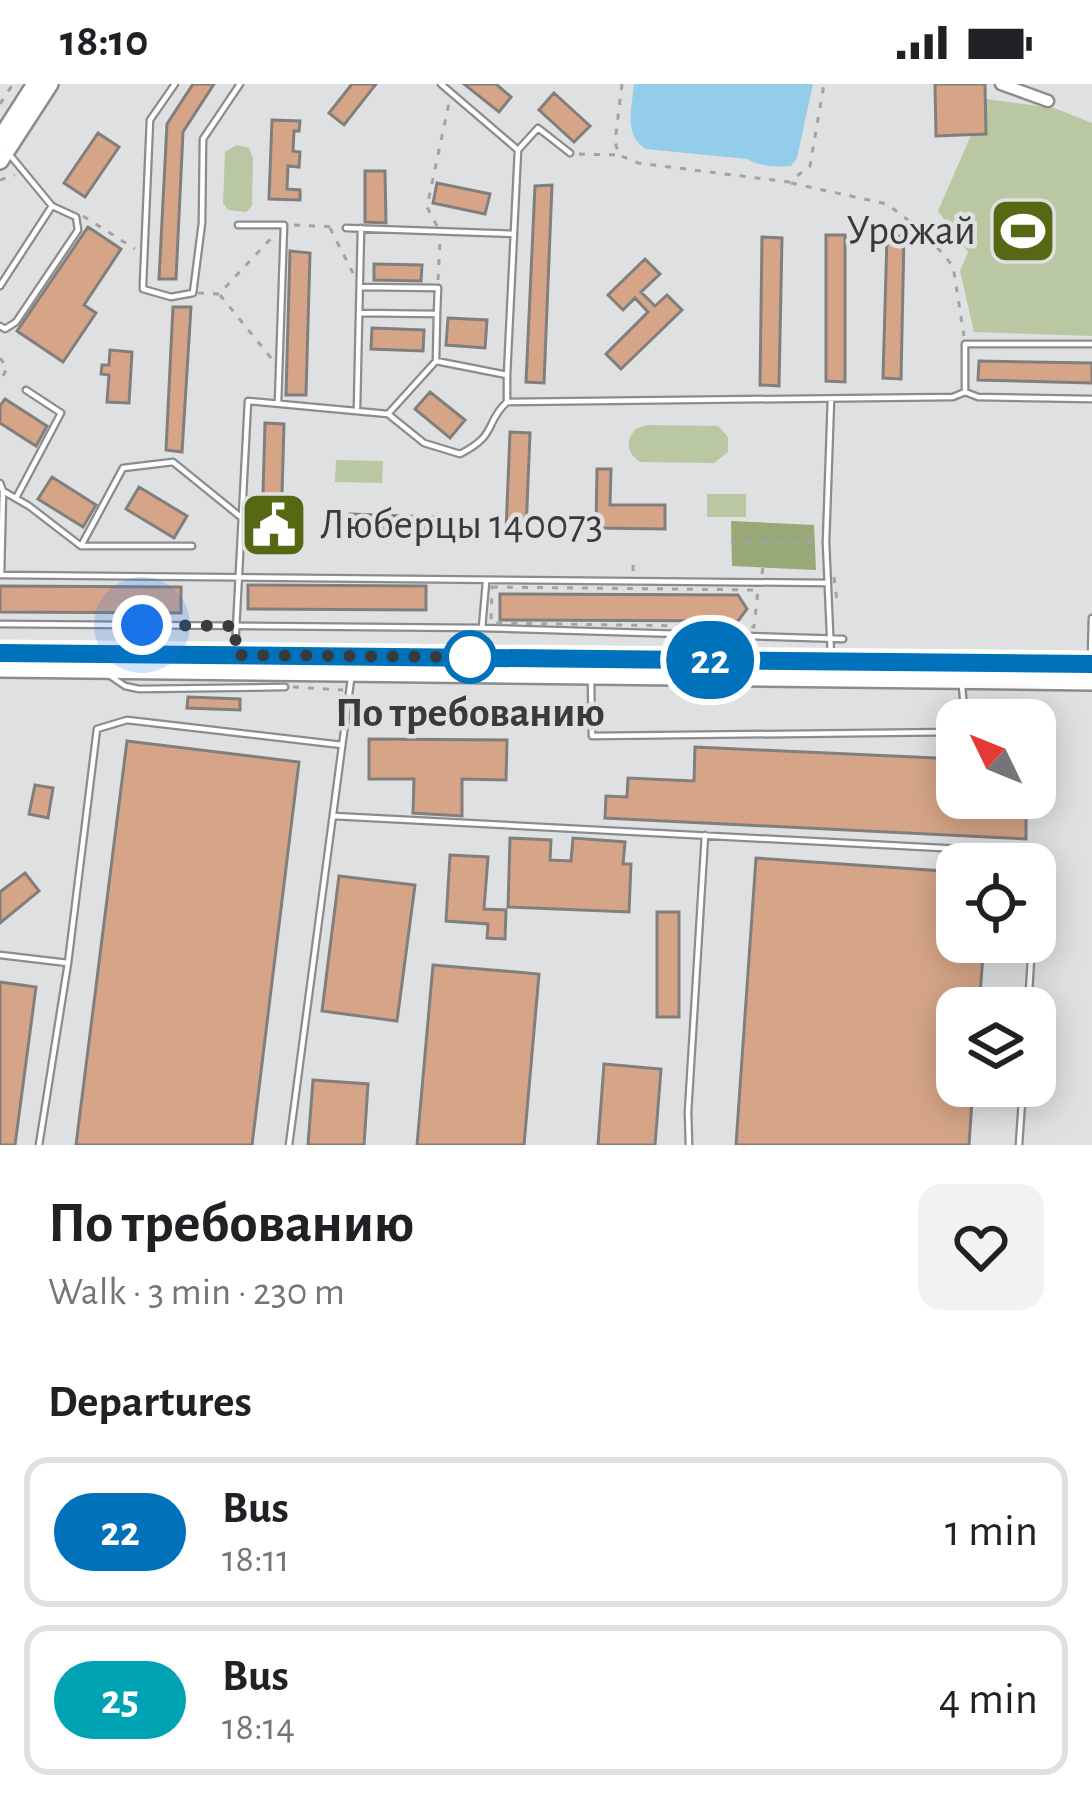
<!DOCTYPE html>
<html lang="en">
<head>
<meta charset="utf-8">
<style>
	:root { --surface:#fff; --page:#f2f2f2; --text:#202124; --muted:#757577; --line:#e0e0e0 }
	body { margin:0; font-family:"Alegreya Sans",sans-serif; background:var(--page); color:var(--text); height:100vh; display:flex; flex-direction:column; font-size:45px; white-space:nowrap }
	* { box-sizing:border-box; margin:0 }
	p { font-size:39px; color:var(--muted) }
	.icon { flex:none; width:66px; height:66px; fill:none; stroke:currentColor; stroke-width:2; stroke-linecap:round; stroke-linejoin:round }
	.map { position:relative; height:1061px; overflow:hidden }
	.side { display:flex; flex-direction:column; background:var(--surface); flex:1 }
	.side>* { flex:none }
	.badge { padding:0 24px; border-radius:39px; font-size:42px; line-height:78px }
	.needle { width:78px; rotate:313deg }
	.buttons { position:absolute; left:936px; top:615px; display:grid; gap:24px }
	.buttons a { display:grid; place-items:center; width:120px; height:120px; border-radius:24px; background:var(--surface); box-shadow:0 6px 30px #0003; font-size:60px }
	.you { position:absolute; width:60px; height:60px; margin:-30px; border:9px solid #fff; border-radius:50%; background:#1a73e8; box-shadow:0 0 0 18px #1a73e833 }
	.map>.badge { position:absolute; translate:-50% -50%; box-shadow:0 0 0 6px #fff }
	h2 { padding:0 48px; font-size:45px; line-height:108px }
	.round { display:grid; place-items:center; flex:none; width:126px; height:126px; border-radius:24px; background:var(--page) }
	.head { display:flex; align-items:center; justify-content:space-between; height:204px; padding:0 48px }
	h1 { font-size:57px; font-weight:600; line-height:90px }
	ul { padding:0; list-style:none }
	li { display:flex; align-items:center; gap:36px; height:150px; margin:0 24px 18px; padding:0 24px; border:6px solid var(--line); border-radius:24px }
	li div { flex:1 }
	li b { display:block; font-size:45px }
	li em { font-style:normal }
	li .badge { min-width:132px; font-weight:700; text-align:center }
	.status { display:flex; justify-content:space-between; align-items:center; height:84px; padding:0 60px; background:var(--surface); direction:ltr }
	.status svg { height:33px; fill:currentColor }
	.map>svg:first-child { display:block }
	.green { fill:#bac7a3 }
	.forest { fill:#98a877 }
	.water { fill:#94cde9 }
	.building { fill:#d6a588; stroke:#817f7e; stroke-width:3 }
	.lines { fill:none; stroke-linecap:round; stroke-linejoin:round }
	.service-casing { stroke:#8c8c8e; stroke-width:9 }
	.minor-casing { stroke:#8c8c8e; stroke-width:15 }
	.primary-casing { stroke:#8c8c8e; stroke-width:20 }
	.path { stroke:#a2a3a4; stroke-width:3; stroke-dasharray:6 9; stroke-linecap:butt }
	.service { stroke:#fff; stroke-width:4.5 }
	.minor { stroke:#fff; stroke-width:10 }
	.primary { stroke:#fff; stroke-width:15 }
	.line-casing { stroke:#fff; stroke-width:27 }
	.line { stroke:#0072bc; stroke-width:18 }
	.walk { stroke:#3a3a3b; stroke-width:12; stroke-dasharray:0 21.6 }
	.stop-dot { fill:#fff; stroke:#0072bc; stroke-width:6 }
	.labels { text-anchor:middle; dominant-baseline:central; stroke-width:9; stroke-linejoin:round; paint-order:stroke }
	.poi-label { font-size:42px; fill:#3a3a3b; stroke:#dfe0e2; text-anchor:end }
	.stop-label { font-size:42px; font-weight:bold; fill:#3a3a3b; stroke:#dfe0e2 }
</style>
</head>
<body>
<div class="status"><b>18:10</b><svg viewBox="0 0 49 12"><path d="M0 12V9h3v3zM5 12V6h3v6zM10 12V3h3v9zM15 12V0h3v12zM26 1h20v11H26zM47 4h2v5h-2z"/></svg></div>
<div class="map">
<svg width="1092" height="1061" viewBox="0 0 1092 1061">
	<rect width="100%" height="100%" fill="#dfe0e2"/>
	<path class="green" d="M 986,15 L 1054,24 L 1092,39 L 1092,252 L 974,248 L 960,187 L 968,168 L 938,127 L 971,51 L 986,50 Z
		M 237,61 L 249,64 L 253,74 L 252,122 L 246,128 L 228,126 L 223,119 L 225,68 Z
		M 648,341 L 718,342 L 728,353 L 728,368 L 714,379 L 640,378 C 626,369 625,355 637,344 Z
		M 336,376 L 383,377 L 382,399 L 335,398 Z
		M 707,410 L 746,410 L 746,433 L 707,433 Z"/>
	<path class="forest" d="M 731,437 L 814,441 L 816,486 L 732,482 Z"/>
	<path class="water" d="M 634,0 L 813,0 L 797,74 L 791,82 C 774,83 762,83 747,75 L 646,65 C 623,51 632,23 634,0 Z"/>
	<path class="building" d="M 193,0 L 214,0 L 183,48 L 176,195 L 159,195 L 167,40 Z
		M 352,0 L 376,0 L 344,41 L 329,29 Z
		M 464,0 L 496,0 L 511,13 L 499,28 Z
		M 935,0 L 985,0 L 986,50 L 936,52 Z
		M 554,9 L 590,42 L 574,58 L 539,26 Z
		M 272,36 L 300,37 L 299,47 L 294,47 L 293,67 L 300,68 L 299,83 L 288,82 L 287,105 L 300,106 L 300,116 L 269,115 Z
		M 98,49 L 119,63 L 85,113 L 64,99 Z
		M 365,87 L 385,87 L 386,139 L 365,138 Z
		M 437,99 L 490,110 L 485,130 L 433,119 Z
		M 552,101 L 544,299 L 526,298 L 535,102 Z
		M 88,143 L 121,165 L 84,221 L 96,229 L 63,278 L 17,247 Z
		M 826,151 L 845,151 L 845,298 L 826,297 Z
		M 887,152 L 904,152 L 901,295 L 883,294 Z
		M 762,153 L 782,154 L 779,302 L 760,301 Z
		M 290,167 L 310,169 L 306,311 L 286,311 Z
		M 645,175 L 660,190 L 641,208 L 655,222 L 667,211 L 682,226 L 621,285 L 606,270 L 648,228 L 635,214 L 623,226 L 608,211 Z
		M 374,180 L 422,181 L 421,197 L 374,196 Z
		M 173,223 L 191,223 L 182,368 L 166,366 Z
		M 448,234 L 487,236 L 485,264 L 446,261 Z
		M 372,244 L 424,246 L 423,267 L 371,265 Z
		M 110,266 L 132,268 L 129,319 L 107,318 L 109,291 L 101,290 L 102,281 L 109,281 Z
		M 979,277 L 1092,279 L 1092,299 L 978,296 Z
		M 430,308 L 465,336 L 450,354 L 415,325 Z
		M 5,315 L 47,342 L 36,362 L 0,339 L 0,322 Z
		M 265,339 L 284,340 L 281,445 L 262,444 Z
		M 510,348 L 530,349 L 526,447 L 506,447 Z
		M 597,385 L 611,385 L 610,421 L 665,421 L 665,445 L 596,444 Z
		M 52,393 L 96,421 L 83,443 L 38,415 Z
		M 139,403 L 187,432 L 174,454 L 126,425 Z
		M 350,430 L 459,434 L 457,453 L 350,449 Z
		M 248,501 L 426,502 L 426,526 L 248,525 Z
		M 0,502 L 181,503 L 181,529 L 0,528 Z
		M 500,510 L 738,511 L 747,525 L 738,537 L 500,536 Z
		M 188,613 L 240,615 L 240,626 L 187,624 Z
		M 369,655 L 507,656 L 506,696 L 462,695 L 462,732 L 413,729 L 414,695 L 369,695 Z
		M 127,657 L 299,678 L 252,1061 L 76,1061 Z
		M 695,663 L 957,675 L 957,714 L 1026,714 L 1026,755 L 605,734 L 606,712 L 627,713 L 628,694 L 694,697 Z
		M 35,701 L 53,704 L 48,734 L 29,730 Z
		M 510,754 L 551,756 L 550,776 L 571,777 L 573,754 L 625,758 L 623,780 L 631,780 L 629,828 L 508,823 Z
		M 450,771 L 488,773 L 484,825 L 506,826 L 505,855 L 487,854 L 488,840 L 446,837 Z
		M 756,774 L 957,788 L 957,858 L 984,858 L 979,924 L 957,924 L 957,1002 L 973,1002 L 969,1061 L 736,1061 Z
		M 25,789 L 39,807 L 0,839 L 0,808 Z
		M 339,792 L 415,801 L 397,937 L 322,927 Z
		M 657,828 L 679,828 L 679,933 L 657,933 Z
		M 433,881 L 539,890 L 524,1061 L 417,1061 Z
		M 0,898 L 36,903 L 15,1061 L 0,1061 Z
		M 604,980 L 661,985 L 655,1061 L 598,1061 Z
		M 313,996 L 368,1000 L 364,1061 L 308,1061 Z"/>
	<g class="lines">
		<defs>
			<path id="service" d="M 175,0 L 150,36 L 143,200 L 143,205 L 171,213 L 193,209 L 202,139 L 203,55 L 240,0
				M 441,0 L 518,66 L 507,291
				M 518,66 L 538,44 L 570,69
				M 238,141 L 284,141 L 278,319
				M 346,144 L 514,150
				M 0,202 L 52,122
				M 360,203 L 438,204 L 437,229
				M 359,229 L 437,230 L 436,277
				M 0,242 L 5,245 L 16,238 L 78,146 L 76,133 L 52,122 L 10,71
				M 1092,260 L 965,260 L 965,308 L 978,313 L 1092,315
				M 357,324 L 361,144
				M 388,330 L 436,277 L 507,291 L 507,318
				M 0,399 L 3,407 L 29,422 L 81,462 L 123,384 L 173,378 L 242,434
				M 3,407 L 1,491 L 828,499
				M 16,414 L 61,329 L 26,306
				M 81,462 L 192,462
				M 0,540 L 482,544 L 486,498
				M 482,544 L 843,555
				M 235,565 L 248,317 L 388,330 L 424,359 L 460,370 C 499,350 484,339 507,318 L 953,313 L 965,308
				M 831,573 L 826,458 L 831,315
				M 1091,574 L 1092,534
				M 109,591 L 125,602 L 139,605 L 285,603
				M 591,598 L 592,652 L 957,648
				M 962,602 L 965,636
				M 333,732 L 1037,769 L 1035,806
				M 0,871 L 68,879
				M 1028,924 L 1032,858
				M 39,1061 L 68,879 L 97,645 L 127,636 L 342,661
				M 289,1061 L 351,595
				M 689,1061 L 688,1028 L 705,751
				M 1019,1061 L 1023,1002"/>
			<path id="minor" d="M 1001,0 L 1048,17"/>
			<path id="primary" d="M 0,55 L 35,0
				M 0,77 L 50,0
				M 0,569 L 1092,580
				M 0,585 L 1092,598"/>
		</defs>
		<use href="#service" class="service-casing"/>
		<use href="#minor" class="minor-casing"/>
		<use href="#primary" class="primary-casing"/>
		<path class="path" d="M 622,0 L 615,58 L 619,71 L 638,79 L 789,98 L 810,82 L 824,0
			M 0,20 L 13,0
			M 579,70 L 617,71
			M 0,96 L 15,91
			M 791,99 L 887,120 L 925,149 L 953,182 L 964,252
			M 83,132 L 135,165
			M 294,141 L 338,143
			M 437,142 L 427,123 L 449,19
			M 330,144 L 353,189
			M 438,196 L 440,157
			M 198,209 L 219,210 L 276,149
			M 220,211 L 271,274
			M 0,274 L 7,284 L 0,298
			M 731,458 L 818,458
			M 633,481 L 633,491
			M 762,490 L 764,475
			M 834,493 L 837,517
			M 492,503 L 758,506 L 754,543 L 491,539 Z
			M 293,603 L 343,606"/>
		<use href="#service" class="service"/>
		<use href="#minor" class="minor"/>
		<use href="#primary" class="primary"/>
	</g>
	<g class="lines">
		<defs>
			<path id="line" d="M 0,569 L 1092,580"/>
		</defs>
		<use href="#line" class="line-casing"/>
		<use href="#line" class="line"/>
		<path class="walk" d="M 142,541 L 236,542 L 235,571 L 470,573"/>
	</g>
	<defs>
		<symbol id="stadium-square" viewBox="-11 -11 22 22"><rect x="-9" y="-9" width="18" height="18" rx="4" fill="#566813" stroke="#dfe0e2"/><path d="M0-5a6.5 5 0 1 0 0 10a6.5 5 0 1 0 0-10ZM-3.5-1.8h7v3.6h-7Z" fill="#fff"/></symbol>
		<symbol id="civic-square" viewBox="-11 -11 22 22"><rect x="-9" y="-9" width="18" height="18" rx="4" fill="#566813" stroke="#dfe0e2"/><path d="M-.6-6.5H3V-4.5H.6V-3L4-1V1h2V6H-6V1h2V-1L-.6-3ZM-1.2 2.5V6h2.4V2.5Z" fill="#fff"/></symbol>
	</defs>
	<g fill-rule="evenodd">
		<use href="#stadium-square" x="985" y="109" width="76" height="76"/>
		<use href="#civic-square" x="236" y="403" width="76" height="76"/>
	</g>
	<circle class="stop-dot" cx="470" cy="573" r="24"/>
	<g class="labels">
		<g class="poi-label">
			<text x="976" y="147">Урожай</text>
			<text x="320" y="441" text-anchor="start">Люберцы 140073</text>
		</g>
		<g class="stop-label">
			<text x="470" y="629">По требованию</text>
		</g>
	</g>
</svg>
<div class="buttons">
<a><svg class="needle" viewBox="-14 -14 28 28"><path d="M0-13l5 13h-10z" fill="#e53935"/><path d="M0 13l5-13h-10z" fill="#757577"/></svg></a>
<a><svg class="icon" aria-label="locate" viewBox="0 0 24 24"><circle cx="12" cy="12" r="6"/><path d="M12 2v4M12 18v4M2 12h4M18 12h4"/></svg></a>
<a><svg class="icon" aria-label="layers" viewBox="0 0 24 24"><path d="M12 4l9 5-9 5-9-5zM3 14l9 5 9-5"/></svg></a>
</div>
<div class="you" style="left:142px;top:541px"></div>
<b class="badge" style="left:710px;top:576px;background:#0072bc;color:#fff">22</b>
</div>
<section class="side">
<div class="head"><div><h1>По требованию</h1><p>Walk · 3 min · 230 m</p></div><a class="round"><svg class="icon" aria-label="heart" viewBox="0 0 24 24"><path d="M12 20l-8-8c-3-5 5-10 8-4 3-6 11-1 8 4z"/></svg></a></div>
<h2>Departures</h2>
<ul>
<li><span class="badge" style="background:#0072bc;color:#fff">22</span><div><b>Bus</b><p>18:11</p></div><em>1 min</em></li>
<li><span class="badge" style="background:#00a3b4;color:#fff">25</span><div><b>Bus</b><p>18:14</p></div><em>4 min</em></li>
</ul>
</section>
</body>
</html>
